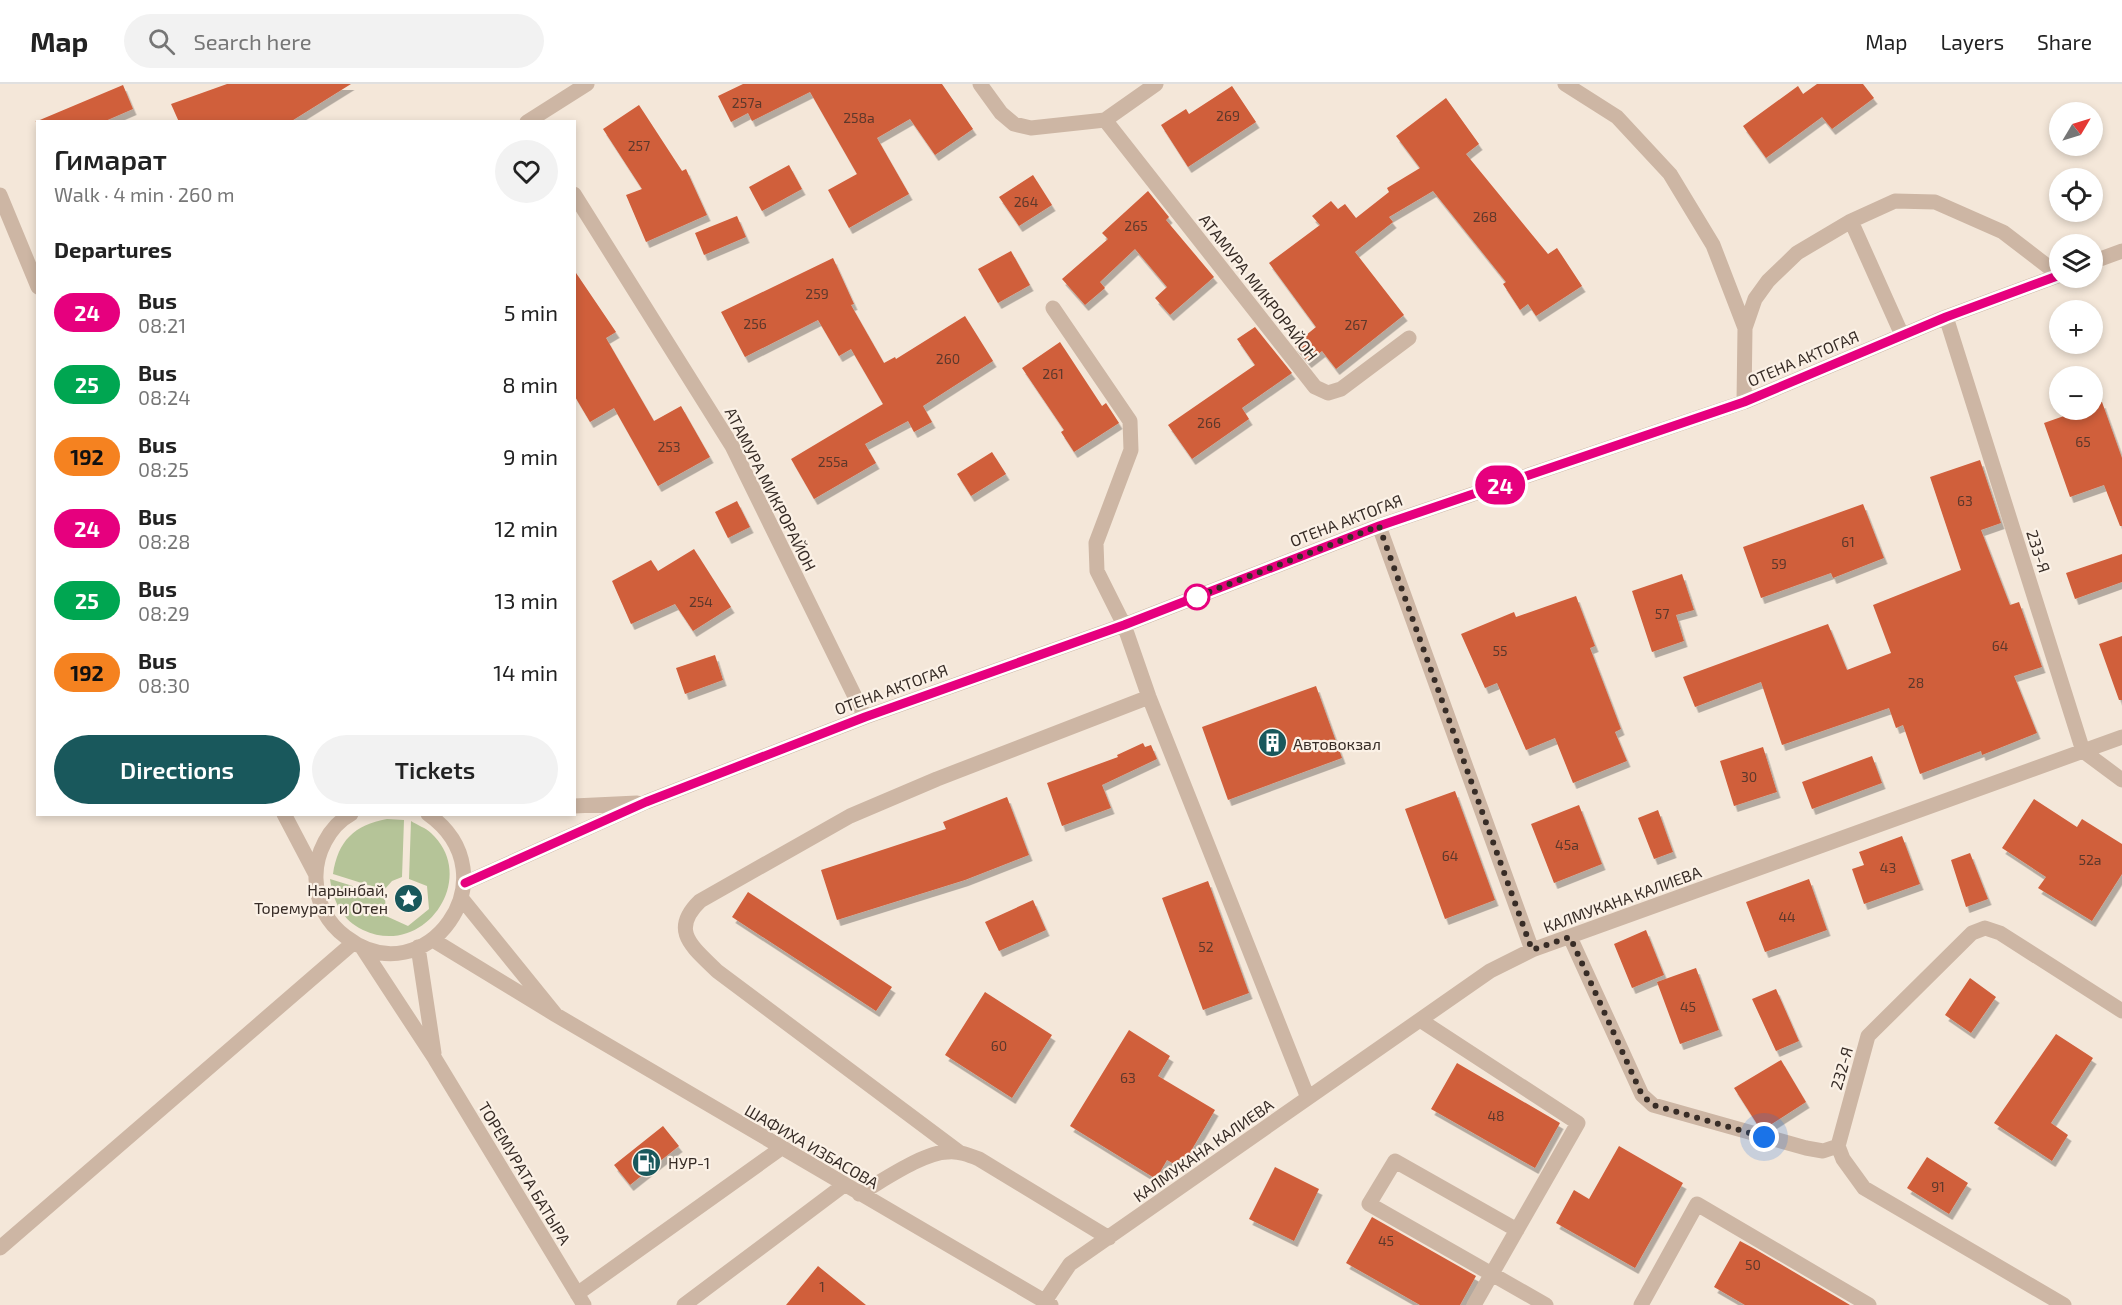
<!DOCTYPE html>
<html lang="en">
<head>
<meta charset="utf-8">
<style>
	:root { --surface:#fff; --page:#f2f2f2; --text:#222; --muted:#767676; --line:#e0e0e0; --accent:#19585c }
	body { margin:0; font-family:"Exo 2",sans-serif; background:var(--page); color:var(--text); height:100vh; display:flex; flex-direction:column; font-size:22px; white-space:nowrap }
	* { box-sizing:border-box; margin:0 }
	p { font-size:20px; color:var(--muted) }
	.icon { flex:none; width:33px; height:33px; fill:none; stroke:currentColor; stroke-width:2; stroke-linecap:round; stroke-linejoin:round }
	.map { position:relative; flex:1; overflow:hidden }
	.side { position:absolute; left:36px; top:36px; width:540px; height:696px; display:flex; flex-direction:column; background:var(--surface); border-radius:0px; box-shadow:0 3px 9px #0003 }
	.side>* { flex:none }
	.badge { padding:0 12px; border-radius:20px; font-size:21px; line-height:39px }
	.needle { width:39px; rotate:52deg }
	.controls { position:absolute; left:2049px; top:18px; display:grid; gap:12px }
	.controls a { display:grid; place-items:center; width:54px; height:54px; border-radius:50%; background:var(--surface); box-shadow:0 3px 9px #0003; font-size:30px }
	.you { position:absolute; width:30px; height:30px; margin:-15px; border:4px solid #fff; border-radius:50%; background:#1a73e8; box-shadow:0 0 0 9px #1a73e833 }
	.map>.badge { position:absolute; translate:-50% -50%; box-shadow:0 0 0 3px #fff }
	h2 { padding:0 18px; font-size:22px; line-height:54px }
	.round { display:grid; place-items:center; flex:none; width:63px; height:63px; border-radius:32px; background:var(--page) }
	.summary { display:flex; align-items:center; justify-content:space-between; height:102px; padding:0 18px }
	h1 { font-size:28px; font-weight:600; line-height:45px }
	.primary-button { display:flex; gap:12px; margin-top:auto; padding:12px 18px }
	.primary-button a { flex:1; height:69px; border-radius:36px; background:var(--accent); color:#fff; font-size:24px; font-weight:600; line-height:69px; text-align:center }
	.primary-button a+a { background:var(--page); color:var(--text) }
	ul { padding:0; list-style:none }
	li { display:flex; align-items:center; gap:18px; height:72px; padding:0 18px }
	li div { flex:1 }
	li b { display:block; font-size:22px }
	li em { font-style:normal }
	li .badge { min-width:66px; font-weight:700; text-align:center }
	header { display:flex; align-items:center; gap:36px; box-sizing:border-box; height:84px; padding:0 30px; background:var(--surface); border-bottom:2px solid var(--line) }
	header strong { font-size:28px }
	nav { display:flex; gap:33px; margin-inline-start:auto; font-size:21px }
	.search { width:420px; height:54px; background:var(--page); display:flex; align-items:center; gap:15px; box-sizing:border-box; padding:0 21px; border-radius:33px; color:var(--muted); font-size:22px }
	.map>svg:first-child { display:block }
	.green { fill:#b5c498 }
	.building { fill:#d05e3b; filter:url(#shadow) }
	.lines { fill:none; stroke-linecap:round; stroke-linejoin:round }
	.minor { stroke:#cdb6a4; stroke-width:15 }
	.line-casing { stroke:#fff; stroke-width:14 }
	.line { stroke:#e6007e; stroke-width:9 }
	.walk { stroke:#372c26; stroke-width:6; stroke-dasharray:0 10.8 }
	.stop-dot { fill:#fff; stroke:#e6007e; stroke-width:3 }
	.labels { text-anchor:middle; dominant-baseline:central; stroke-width:4.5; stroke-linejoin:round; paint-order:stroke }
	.number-label { font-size:14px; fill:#5d382b }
	.street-label { font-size:16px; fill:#372c26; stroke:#fbf1e6 }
	.poi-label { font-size:16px; fill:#372c26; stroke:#fbf1e6; text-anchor:start }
</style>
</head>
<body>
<header>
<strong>Map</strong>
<div class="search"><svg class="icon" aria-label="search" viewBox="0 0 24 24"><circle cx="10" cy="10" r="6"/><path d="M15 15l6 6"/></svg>Search here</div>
<nav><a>Map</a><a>Layers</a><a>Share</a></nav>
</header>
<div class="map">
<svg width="2122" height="1221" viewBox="0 0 2122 1221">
	<defs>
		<filter id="shadow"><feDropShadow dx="3.5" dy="6" stdDeviation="0" flood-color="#0004"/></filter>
	</defs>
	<rect width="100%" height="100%" fill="#f4e7d9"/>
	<path class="green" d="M 387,735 L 404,736 L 402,793 L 392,797 L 384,806 L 333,790 C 338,757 354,741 387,735 Z
		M 411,737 C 417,741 426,744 431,749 C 480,794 424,875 363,846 C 342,836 333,817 330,795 L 385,812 L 386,832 L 408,842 L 429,825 L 427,802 L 409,795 Z"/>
	<path class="building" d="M 227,0 L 351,0 L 290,38 L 179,38 L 171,20 Z
		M 743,0 L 942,0 L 973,45 L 935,71 L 910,35 L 877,54 L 909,110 L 849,144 L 828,106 L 857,90 L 810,8 L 752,37 L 748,29 L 731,38 L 718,12 Z
		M 1817,0 L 1863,0 L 1874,14 L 1832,45 L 1822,33 L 1766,74 L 1743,42 L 1798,2 L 1803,10 Z
		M 123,1 L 133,25 L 103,38 L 35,38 Z
		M 1232,2 L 1256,38 L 1188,83 L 1161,41 L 1186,25 L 1189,30 Z
		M 1446,14 L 1479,60 L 1466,70 L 1548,170 L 1557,164 L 1582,202 L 1536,232 L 1528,220 L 1520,226 L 1503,200 L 1506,198 L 1433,107 L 1389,133 L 1393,138 L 1355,168 L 1404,231 L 1336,285 L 1322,267 L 1308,278 L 1294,261 L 1316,243 L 1269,179 L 1320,141 L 1312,132 L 1331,117 L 1338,125 L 1345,120 L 1356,134 L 1389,108 L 1387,104 L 1420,84 L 1396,52 Z
		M 639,21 L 682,87 L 686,85 L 707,131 L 646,158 L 626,111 L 642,105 L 603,45 Z
		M 789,81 L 802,105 L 762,127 L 749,103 Z
		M 1033,91 L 1052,121 L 1019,142 L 999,113 Z
		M 1148,107 L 1169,133 L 1166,136 L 1214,193 L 1170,231 L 1155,214 L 1167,203 L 1135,165 L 1100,198 L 1105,204 L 1085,221 L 1062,195 L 1108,155 L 1102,149 Z
		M 737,132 L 746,153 L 704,171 L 695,149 Z
		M 1011,167 L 1030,201 L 998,219 L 978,185 Z
		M 833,174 L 854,220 L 851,221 L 884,279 L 895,273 L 896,275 L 965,232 L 993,277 L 923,322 L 932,338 L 914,348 L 908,337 L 865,360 L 876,379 L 814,415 L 791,375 L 883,320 L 851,265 L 839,272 L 818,236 L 745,273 L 721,228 Z
		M 574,186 L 616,248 L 606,254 L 654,337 L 681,322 L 710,373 L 658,402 L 614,324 L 590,338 L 574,311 Z
		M 1255,243 L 1292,289 L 1242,324 L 1249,335 L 1192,375 L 1168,341 L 1255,281 L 1237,255 Z
		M 1060,258 L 1102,322 L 1106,319 L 1119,339 L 1074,368 L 1061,348 L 1064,346 L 1022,284 Z
		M 2102,318 L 2122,374 L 2122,442 L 2120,442 L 2104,401 L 2070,413 L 2044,339 L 2081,326 L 2092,326 L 2092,321 Z
		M 992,368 L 1006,390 L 971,412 L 957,390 Z
		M 1980,376 L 2001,439 L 1981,446 L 2010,521 L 2019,518 L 2042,583 L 2014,592 L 2037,649 L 1982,671 L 1981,667 L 1920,690 L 1903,641 L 1896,644 L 1889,624 L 1782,661 L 1761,598 L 1695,623 L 1683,593 L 1828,540 L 1847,586 L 1891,569 L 1873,521 L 1961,486 L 1930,393 Z
		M 737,417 L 750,443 L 728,454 L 715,428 Z
		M 1863,420 L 1884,474 L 1833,494 L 1831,489 L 1761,514 L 1743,463 Z
		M 694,465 L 731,523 L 693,547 L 675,520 L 631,540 L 612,497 L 651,476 L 658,487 Z
		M 2122,470 L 2122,498 L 2075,515 L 2066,489 Z
		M 1682,490 L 1694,526 L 1676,531 L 1684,557 L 1652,568 L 1632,507 Z
		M 1576,512 L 1595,562 L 1590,564 L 1621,645 L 1615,648 L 1627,677 L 1573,699 L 1555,654 L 1526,666 L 1497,599 L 1485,604 L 1461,550 L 1514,528 L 1516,533 Z
		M 2122,552 L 2122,616 L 2119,616 L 2099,560 Z
		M 715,571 L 723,596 L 685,610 L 676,584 Z
		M 1316,602 L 1342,674 L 1228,716 L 1202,643 Z
		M 1143,659 L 1145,663 L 1151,661 L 1157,675 L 1102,701 L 1111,724 L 1062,742 L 1047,699 L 1118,673 L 1117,671 Z
		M 1763,663 L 1777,708 L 1734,722 L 1720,677 Z
		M 1872,672 L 1882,699 L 1812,725 L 1802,698 Z
		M 1455,707 L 1495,816 L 1445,835 L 1405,725 Z
		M 1007,713 L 1029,771 L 965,796 L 837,836 L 821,786 L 946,745 L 943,738 Z
		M 2034,715 L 2077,743 L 2082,735 L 2122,760 L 2122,790 L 2092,837 L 2038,804 L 2046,793 L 2002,764 Z
		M 1579,721 L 1602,780 L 1554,799 L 1531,740 Z
		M 1658,726 L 1673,768 L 1654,775 L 1638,734 Z
		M 1902,752 L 1920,800 L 1864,820 L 1852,785 L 1864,781 L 1859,768 Z
		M 1970,769 L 1988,815 L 1966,823 L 1951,776 Z
		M 1809,795 L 1827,846 L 1765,868 L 1746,818 Z
		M 1208,797 L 1249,909 L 1203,926 L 1162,814 Z
		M 748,808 L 892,903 L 876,927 L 732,833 Z
		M 1033,816 L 1046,846 L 999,867 L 985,838 Z
		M 1646,846 L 1664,891 L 1632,904 L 1614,860 Z
		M 1696,884 L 1719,946 L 1680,960 L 1657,898 Z
		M 1970,894 L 1996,913 L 1971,949 L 1945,931 Z
		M 1776,905 L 1799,957 L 1776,967 L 1752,915 Z
		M 985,908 L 1052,951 L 1012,1014 L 945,971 Z
		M 1129,946 L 1170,972 L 1158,992 L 1215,1026 L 1181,1084 L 1167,1076 L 1156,1095 L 1070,1042 Z
		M 2056,950 L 2093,974 L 2051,1039 L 2068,1051 L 2052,1077 L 1994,1039 Z
		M 1781,976 L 1806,1018 L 1767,1043 L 1757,1040 L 1734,1004 Z
		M 1457,979 L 1560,1039 L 1535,1084 L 1431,1025 Z
		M 663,1042 L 679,1062 L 630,1101 L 614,1081 Z
		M 1619,1062 L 1683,1099 L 1635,1184 L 1556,1139 L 1574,1106 L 1589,1115 Z
		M 1927,1073 L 1968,1099 L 1949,1130 L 1907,1104 Z
		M 1275,1083 L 1319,1105 L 1294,1157 L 1249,1135 Z
		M 1372,1133 L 1476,1192 L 1460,1221 L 1420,1221 L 1346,1179 Z
		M 1740,1157 L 1755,1165 L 1850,1221 L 1745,1221 L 1714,1203 Z
		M 818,1182 L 866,1221 L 786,1221 Z"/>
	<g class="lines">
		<path class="minor" d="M 980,0 L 1001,29 L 1014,40 L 1031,44 L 1105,36 L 1156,0
			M 1565,0 L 1617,33 L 1670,90 L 1713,161 L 1745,244 L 1744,318
			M 1105,36 L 1315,303 L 1328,309 L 1341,305 L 1409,254
			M 527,38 L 587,0
			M 574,110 L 732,362 L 865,633
			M 0,111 L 38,203
			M 1851,137 L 1902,251
			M 2092,178 L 2122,167
			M 1053,224 L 1130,337 L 1131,366 L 1096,459 L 1097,487 L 1124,541 L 1149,613 L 1308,1014
			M 1946,233 L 2083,667 L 2122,696
			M 1745,244 L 1755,215 L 1768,197 L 1797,169 L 1851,137 L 1895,117 L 1935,118 L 2003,148 L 2059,191
			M 1379,442 L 1532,866
			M 574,722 L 637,719
			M 284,730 L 315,789
			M 351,730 C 329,742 315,770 316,795 C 317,819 327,839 346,853 C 425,914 515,792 428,730
			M 465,799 L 646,718 L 865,633 L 1124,541 L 1379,442 L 1744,318 L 1946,233 L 2060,191
			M 1570,853 L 1642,1011 L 1653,1021 L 1806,1064 L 1823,1067 L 1838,1062
			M 433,856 L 556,931 L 462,815
			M 418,863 L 434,969
			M 363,865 L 435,975 L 584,1221
			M 556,931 L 1051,1221
			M 1420,936 L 1578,1039 L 1474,1221
			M 959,1068 L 717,887 C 693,863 669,847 700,817 L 850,732 L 937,695 L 1149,613
			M 859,1110 C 881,1098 923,1068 948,1068 C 959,1067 969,1071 979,1075 L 1109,1154
			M 1517,1146 L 1395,1077 L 1369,1120 L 1546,1221
			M 0,1164 L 353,859
			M 577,1210 L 780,1065
			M 1045,1217 L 1070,1180 L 1490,887 L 1532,866 L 2122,653
			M 684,1221 L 844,1101
			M 1641,1221 L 1697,1120 L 1869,1221
			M 2064,1221 L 1864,1104 L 1843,1075 L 1838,1062 L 1868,952 L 1972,849 L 1985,844 L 2000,849 L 2122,927"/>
	</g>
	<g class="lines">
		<defs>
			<path id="line" d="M 465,799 L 646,718 L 865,633 L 1124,541 L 1379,442 L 1744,318 L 1946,233 L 2060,191"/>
		</defs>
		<use href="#line" class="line-casing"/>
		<use href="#line" class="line"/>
		<path class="walk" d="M 1197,513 L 1188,516 L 1379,442 L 1532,866 L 1570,853 L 1642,1011 L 1653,1021 L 1764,1053"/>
	</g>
	<defs>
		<symbol id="building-disc" viewBox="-11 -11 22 22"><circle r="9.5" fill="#19585c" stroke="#fbf1e6"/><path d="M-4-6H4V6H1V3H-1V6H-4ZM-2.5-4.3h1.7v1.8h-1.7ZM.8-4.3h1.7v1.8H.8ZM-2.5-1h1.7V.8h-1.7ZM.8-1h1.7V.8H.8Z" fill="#fff"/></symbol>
		<symbol id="sight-disc" viewBox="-11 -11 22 22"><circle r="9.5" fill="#19585c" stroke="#fbf1e6"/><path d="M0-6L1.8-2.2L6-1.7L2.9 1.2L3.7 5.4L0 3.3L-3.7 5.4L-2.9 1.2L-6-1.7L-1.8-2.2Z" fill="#fff"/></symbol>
		<symbol id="fuel-disc" viewBox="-11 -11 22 22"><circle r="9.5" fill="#19585c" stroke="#fbf1e6"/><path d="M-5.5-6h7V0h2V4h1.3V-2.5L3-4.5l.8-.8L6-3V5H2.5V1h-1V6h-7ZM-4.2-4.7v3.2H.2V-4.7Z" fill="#fff"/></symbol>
	</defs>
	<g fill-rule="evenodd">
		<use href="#building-disc" x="1256" y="642" width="33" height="33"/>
		<use href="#sight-disc" x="392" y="798" width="33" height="33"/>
		<use href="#fuel-disc" x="630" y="1062" width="33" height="33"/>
	</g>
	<circle class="stop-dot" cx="1197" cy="513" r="12"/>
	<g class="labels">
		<g class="number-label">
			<text x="747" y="18">257а</text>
			<text x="1228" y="31">269</text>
			<text x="859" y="33">258а</text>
			<text x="639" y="61">257</text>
			<text x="1026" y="117">264</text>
			<text x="1485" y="132">268</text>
			<text x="1136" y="141">265</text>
			<text x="817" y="209">259</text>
			<text x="755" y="239">256</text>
			<text x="1356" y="240">267</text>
			<text x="948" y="274">260</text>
			<text x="1053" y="289">261</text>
			<text x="1209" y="338">266</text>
			<text x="2083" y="357">65</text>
			<text x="669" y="362">253</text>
			<text x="833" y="377">255а</text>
			<text x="1965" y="416">63</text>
			<text x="1848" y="457">61</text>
			<text x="1779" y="479">59</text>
			<text x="701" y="517">254</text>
			<text x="1662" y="529">57</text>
			<text x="2000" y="561">64</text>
			<text x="1500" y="566">55</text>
			<text x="1916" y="598">28</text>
			<text x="1749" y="692">30</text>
			<text x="1567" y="760">45а</text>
			<text x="1450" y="771">64</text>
			<text x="2090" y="775">52а</text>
			<text x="1888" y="783">43</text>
			<text x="1787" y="832">44</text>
			<text x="1206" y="862">52</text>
			<text x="1688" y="922">45</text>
			<text x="999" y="961">60</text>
			<text x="1128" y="993">63</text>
			<text x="1496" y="1031">48</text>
			<text x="1938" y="1102">91</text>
			<text x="1386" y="1156">45</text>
			<text x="1753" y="1180">50</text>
			<text x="822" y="1202">1</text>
		</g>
		<g class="street-label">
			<text transform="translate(1259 203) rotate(52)">АТАМУРА МИКРОРАЙОН</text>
			<text transform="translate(1803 274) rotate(-23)">ОТЕНА АКТОГАЯ</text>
			<text transform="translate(771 405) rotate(63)">АТАМУРА МИКРОРАЙОН</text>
			<text transform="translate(1346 436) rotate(-21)">ОТЕНА АКТОГАЯ</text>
			<text transform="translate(2039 467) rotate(72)">233-Я</text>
			<text transform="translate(891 605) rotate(-20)">ОТЕНА АКТОГАЯ</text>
			<text transform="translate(1622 815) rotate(-20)">КАЛМУКАНА КАЛИЕВА</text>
			<text transform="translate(1841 984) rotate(-74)">232-Я</text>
			<text transform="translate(812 1062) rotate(30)">ШАФИХА ИЗБАСОВА</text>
			<text transform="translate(1203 1066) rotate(-35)">КАЛМУКАНА КАЛИЕВА</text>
			<text transform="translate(525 1089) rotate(59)">ТОРЕМУРАТА БАТЫРА</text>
		</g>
		<g class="poi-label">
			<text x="1293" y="659">Автовокзал</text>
			<text x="388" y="805" text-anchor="end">Нарынбай,<tspan x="388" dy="18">Торемурат и Отен</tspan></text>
			<text x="668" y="1078">НУР-1</text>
		</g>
	</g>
</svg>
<div class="controls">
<a><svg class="needle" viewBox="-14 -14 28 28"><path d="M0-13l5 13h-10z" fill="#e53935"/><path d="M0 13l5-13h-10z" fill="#767676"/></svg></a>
<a><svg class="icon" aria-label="locate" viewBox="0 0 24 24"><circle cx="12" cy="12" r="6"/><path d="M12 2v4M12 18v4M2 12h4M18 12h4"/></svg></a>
<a><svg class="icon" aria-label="layers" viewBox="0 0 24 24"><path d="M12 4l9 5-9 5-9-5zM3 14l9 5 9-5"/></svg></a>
<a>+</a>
<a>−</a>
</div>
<div class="you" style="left:1764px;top:1053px"></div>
<b class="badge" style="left:1500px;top:401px;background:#e6007e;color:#fff">24</b>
<section class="side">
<div class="summary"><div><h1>Гимарат</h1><p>Walk · 4 min · 260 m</p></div><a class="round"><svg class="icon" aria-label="heart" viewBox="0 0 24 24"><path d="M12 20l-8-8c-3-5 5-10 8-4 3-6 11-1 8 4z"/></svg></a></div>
<h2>Departures</h2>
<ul>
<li><span class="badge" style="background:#e6007e;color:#fff">24</span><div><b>Bus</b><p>08:21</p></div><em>5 min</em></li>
<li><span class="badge" style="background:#00a651;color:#fff">25</span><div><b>Bus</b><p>08:24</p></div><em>8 min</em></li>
<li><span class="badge" style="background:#f58220;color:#111">192</span><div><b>Bus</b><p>08:25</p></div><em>9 min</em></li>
<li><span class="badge" style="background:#e6007e;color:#fff">24</span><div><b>Bus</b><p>08:28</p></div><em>12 min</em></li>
<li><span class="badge" style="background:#00a651;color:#fff">25</span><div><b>Bus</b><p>08:29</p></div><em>13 min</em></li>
<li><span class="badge" style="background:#f58220;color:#111">192</span><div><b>Bus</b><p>08:30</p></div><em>14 min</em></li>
</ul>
<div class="primary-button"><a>Directions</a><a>Tickets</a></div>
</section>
</div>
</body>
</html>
